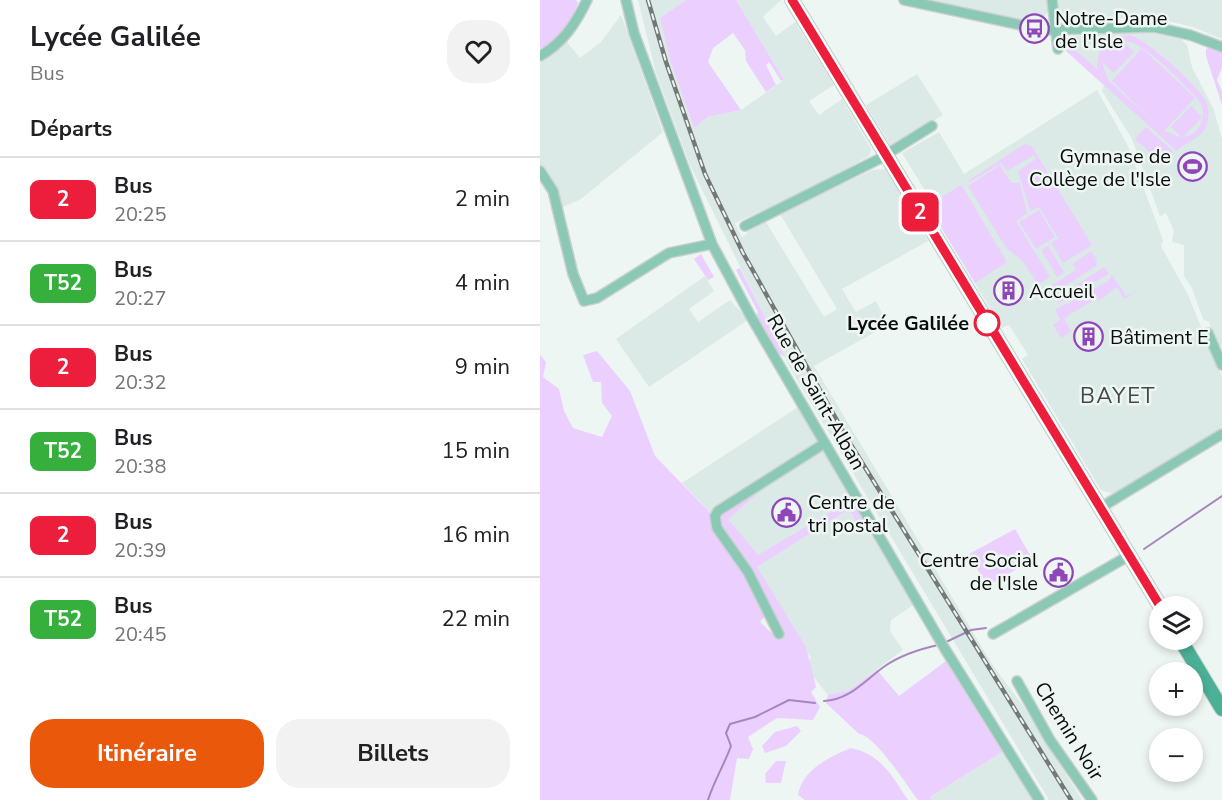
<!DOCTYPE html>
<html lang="fr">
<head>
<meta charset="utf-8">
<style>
	:root { --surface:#fff; --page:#f2f2f2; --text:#202124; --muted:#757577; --line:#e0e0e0; --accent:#ea580c }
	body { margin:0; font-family:"Nunito Sans",sans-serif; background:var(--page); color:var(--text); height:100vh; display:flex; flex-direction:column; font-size:22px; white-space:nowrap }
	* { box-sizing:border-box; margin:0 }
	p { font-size:20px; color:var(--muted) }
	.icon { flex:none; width:33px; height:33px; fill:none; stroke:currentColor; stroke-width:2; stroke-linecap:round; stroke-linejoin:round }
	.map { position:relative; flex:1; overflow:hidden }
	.side { display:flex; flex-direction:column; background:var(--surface); width:540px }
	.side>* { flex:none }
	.badge { padding:0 12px; border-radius:9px; font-size:21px; line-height:39px }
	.fabs { position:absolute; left:609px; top:596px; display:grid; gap:12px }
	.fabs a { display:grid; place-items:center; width:54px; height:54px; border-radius:50%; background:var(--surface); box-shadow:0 3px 9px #0003; font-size:30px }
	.map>.badge { position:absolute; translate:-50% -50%; box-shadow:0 0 0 3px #fff }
	h2 { padding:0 30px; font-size:22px; line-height:54px }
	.round { display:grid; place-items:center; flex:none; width:63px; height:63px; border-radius:24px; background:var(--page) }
	.summary { display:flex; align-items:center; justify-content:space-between; height:102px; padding:0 30px }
	h1 { font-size:28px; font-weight:700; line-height:45px }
	.action { display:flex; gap:12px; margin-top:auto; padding:12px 30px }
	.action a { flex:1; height:69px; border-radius:24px; background:var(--accent); color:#fff; font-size:24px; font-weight:700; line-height:69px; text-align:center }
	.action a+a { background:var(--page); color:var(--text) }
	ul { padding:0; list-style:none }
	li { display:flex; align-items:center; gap:18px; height:84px; padding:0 30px; border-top:2px solid var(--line) }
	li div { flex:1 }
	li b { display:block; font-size:22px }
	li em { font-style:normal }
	li .badge { min-width:66px; font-weight:700; text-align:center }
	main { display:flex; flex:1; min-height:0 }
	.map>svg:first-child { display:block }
	.built { fill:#dbeae6 }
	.green { fill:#ebcfff; fill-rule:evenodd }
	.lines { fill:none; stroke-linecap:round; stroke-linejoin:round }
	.stream { stroke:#a785be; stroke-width:2 }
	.minor-casing { stroke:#cad1ce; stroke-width:12 }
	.secondary-casing { stroke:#cad1ce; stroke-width:16 }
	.minor { stroke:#8bc8b5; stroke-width:9 }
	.secondary { stroke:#4bb196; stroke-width:14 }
	.rail-casing { stroke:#747977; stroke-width:4.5 }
	.rail { stroke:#eef6f3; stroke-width:2; stroke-dasharray:7; stroke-linecap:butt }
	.line-casing { stroke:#fff; stroke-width:14 }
	.line { stroke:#ed1e3c; stroke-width:9 }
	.stop-dot { fill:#fff; stroke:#ed1e3c; stroke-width:3 }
	.labels { text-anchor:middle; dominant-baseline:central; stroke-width:5; stroke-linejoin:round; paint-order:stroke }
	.poi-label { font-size:20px; fill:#0a0c0b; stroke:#eef6f3; text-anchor:start }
	.stop-label { font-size:20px; font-weight:bold; fill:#0a0c0b; stroke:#eef6f3; text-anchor:end }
	.street-label { font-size:20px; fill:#0a0c0b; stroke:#eef6f3 }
	.quarter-label { font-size:22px; letter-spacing:1.5px; fill:#424846; stroke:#eef6f3 }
</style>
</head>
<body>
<main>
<section class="side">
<div class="summary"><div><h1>Lycée Galilée</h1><p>Bus</p></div><a class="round"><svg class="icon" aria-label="heart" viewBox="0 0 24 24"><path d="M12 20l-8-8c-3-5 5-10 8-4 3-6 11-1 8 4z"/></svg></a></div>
<h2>Départs</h2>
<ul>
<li><span class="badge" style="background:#ed1e3c;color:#fff">2</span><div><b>Bus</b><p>20:25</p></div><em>2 min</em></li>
<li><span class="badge" style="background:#36af3d;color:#fff">T52</span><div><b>Bus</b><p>20:27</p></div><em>4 min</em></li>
<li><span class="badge" style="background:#ed1e3c;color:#fff">2</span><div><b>Bus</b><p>20:32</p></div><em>9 min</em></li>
<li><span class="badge" style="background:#36af3d;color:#fff">T52</span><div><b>Bus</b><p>20:38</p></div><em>15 min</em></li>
<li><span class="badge" style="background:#ed1e3c;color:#fff">2</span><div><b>Bus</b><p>20:39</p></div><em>16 min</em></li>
<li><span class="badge" style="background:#36af3d;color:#fff">T52</span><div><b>Bus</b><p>20:45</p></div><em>22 min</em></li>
</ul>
<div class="action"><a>Itinéraire</a><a>Billets</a></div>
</section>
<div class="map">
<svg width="682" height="800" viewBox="0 0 682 800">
	<rect width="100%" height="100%" fill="#eef6f3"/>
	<path class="built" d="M 98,0 L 146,0 L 120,18 L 130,60 L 154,128 L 168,117 L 201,110 L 244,80 L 196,0 L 241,0 L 223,17 L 236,36 L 255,22 L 294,85 L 269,101 L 279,115 L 302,99 L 331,149 L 329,156 L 277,185 L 195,223 L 202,238 L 209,231 L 226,222 L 284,317 L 297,309 L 240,214 L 332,170 L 347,169 L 388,241 L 302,289 L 316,312 L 336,301 L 348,325 L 274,366 L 452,664 L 484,707 L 542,800 L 509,800 L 250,368 L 150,165 L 116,73 Z
		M 392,0 L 507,0 L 508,11 L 502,20 L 492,23 Z
		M 518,0 L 682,0 L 682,39 L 653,27 L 623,20 L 584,18 L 558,21 L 520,15 Z
		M 81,15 L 123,132 L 41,199 L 21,208 L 15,185 L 0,165 L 0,63 L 27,42 L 40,58 L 61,42 Z
		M 579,32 L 617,33 L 641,39 L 647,45 L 652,67 L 674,110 L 682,139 L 682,345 L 677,348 L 669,322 L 663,319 L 652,288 L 644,276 L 644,245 L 632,242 L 634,231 L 626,213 L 620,216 L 592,139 L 562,91 L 564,85 L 524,49 L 525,37 Z
		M 377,74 L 403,115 L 352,148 L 326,105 Z
		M 557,90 L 588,146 L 623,240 L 621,246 L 648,295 L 682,377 L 682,427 L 573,494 L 561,490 L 482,359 L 488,355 L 469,325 L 462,328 L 383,197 L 387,194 L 362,153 L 399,132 L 424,174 Z
		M 165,276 L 174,291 L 149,309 L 158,322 L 190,300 L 208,320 L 109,387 L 76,339 Z
		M 261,405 L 326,526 L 373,605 L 351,620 L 350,631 L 363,650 L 308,691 L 288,695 L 264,665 L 271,658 L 189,533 L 142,483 Z
		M 462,752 L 492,800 L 392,800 L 390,797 Z"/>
	<path class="green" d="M 0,0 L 36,0 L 38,3 L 33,16 L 10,46 L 0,48 Z
		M 146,0 L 196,0 L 244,80 L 241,81 L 229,62 L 226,65 L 236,85 L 226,92 L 206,61 L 205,50 L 193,33 L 173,48 L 168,62 L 201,110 L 168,117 L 154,128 L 130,60 L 120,18 Z
		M 589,35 C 606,38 658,86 666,101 C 669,108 669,117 667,124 C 662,139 647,141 637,151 L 526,51 L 531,46 L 557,69 C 556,48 568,36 589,35 ZM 583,41 C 604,39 643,85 659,100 C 668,115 661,135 643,137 L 662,117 L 651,106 L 631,127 L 642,138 L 624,131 L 655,98 L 602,48 L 572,81 L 616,124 L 568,80 L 562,62 L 574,73 L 594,52 Z
		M 670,47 L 682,52 L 682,67 L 677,80 L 682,91 L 682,105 L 666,56 L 666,49 Z
		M 606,127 L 633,151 L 622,163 L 595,139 Z
		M 485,144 L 492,147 L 552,245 L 523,263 L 511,243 L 518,238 L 499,207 L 490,211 L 478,171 L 496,159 L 494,155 L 467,171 L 461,163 L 428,183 L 432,178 Z
		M 460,165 L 471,183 L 480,183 L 487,213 L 476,221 L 510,277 L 498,285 L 483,261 L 466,248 L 428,186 Z
		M 419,186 L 422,186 L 467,262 L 435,283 L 388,206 Z
		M 499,210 L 515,237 L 496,249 L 479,222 Z
		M 508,246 L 524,272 L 517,277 L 501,250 Z
		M 551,251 L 557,260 L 556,266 L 512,294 L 508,288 L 536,270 L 533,264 Z
		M 161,254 L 174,277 L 168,280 L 154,259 Z
		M 564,267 L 569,274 L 519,303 L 517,299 L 519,296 Z
		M 200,268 L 245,357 L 237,352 L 215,318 L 218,312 L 196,270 Z
		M 572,275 L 586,296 L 599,290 L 584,299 L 577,287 L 559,301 L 557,298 L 524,318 L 531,331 L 521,338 L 513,325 L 520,320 L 515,310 L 568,281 Z
		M 57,351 L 90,391 L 115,456 L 173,516 L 177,532 L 207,575 L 226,615 L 220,622 L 237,638 L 242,635 L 210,571 L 179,528 C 174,510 200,501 213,493 L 216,495 L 188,519 L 218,555 L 291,512 L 292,504 L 300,507 L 313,502 L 328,529 L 322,532 L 309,509 L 217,567 L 266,647 L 276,687 L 271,692 L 280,707 L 273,720 L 237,718 L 208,737 L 213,749 L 209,759 L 197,758 L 190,800 L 0,800 L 0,355 L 6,362 L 3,377 L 19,389 L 24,411 L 33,428 L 62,437 L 72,416 L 62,403 L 61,382 L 53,382 L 43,355 Z
		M 475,529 L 493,560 L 447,586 L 429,554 Z
		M 406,661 L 462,752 L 390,797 L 392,800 L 378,800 C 367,786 335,735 319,734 L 286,703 L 288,695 L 308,691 L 337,670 L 359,696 Z
		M 257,726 L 261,731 L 246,746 L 225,753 L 222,746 L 235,732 Z
		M 311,748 C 341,754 352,776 368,800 L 265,800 L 258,795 C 262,770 289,757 311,748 Z
		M 236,761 L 246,761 L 241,783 L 226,783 L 225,774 Z"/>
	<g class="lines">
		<path class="stream" d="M 604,549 L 682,496
			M 404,643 L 431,630 L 446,628
			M 284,701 C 310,700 325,680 345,666 C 361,655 380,649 398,645
			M 168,800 C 174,781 184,765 191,746 L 186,733 L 190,724 L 215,717 L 249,700 L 275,703"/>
		<defs>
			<path id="minor" d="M 86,0 L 94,33 L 172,244 L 210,315 L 405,649 L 499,800
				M 364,0 L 504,30 L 614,27 L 650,35 L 682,47
				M 512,0 L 518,49
				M 0,56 C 23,43 36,23 47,0
				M 0,171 L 13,191 L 33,274 L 44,301 L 57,298 L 129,253 L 172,244
				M 205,226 L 339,159 L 392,126
				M 668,333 L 682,365
				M 560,508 L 682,434
				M 239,634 L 208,572 L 177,528 L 175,516 L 178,511 L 285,443
				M 453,634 L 590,555
				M 477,681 L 510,740 L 552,800"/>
			<path id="secondary" d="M 252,0 L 620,606
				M 640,639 L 682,709"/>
		</defs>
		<use href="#minor" class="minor-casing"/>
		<use href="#secondary" class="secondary-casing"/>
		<use href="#minor" class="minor"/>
		<use href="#secondary" class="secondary"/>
		<defs>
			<path id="rail" d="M 108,0 L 126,62 L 165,174 L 203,253 L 308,440 L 531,800"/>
		</defs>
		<use href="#rail" class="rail-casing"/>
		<use href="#rail" class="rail"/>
	</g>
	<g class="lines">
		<defs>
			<path id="line" d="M 252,0 L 620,606"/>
		</defs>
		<use href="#line" class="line-casing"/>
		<use href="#line" class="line"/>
	</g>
	<defs>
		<symbol id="bus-ring" viewBox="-11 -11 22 22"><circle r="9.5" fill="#eef6f3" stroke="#8f46b9" stroke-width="1.5"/><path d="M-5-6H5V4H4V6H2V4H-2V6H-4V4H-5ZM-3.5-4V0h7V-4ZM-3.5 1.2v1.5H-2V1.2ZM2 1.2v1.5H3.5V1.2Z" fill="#8f46b9"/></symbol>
		<symbol id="stadium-ring" viewBox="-11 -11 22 22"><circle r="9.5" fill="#eef6f3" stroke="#8f46b9" stroke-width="1.5"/><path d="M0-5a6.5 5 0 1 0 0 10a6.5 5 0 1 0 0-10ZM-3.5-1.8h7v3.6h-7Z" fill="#8f46b9"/></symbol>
		<symbol id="building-ring" viewBox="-11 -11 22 22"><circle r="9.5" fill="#eef6f3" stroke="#8f46b9" stroke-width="1.5"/><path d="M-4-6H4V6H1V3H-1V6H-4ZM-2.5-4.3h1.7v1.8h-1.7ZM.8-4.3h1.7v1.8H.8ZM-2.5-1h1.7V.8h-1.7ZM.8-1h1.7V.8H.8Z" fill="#8f46b9"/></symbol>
		<symbol id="civic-ring" viewBox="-11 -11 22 22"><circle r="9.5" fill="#eef6f3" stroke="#8f46b9" stroke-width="1.5"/><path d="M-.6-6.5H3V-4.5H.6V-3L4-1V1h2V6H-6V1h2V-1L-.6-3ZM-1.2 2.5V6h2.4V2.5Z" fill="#8f46b9"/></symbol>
	</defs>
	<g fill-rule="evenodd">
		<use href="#bus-ring" x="478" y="12" width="33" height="33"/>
		<use href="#stadium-ring" x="636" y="150" width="33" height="33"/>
		<use href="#building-ring" x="452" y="274" width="33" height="33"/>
		<use href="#building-ring" x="532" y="320" width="33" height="33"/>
		<use href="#civic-ring" x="230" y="496" width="33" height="33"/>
		<use href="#civic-ring" x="502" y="556" width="33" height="33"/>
	</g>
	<circle class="stop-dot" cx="447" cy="323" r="12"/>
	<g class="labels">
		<g class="poi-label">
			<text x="515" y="18">Notre-Dame<tspan x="515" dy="23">de l'Isle</tspan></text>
			<text x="631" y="156" text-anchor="end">Gymnase de<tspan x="631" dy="23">Collège de l'Isle</tspan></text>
			<text x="489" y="291">Accueil</text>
			<text x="570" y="337">Bâtiment E</text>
			<text x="268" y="502">Centre de<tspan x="268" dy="23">tri postal</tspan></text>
			<text x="498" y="560" text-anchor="end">Centre Social<tspan x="498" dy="23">de l'Isle</tspan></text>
		</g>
		<g class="stop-label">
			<text x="429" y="323">Lycée Galilée</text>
		</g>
		<g class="street-label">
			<text transform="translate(276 392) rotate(60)">Rue de Saint-Alban</text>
			<text transform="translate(529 731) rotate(58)">Chemin Noir</text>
		</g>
		<g class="quarter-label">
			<text x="578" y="396">BAYET</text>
		</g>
	</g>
</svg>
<div class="fabs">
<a><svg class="icon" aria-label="layers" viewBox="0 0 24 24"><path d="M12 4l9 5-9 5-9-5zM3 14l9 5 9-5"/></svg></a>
<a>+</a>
<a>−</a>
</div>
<b class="badge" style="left:380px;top:212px;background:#ed1e3c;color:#fff">2</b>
</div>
</main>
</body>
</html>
